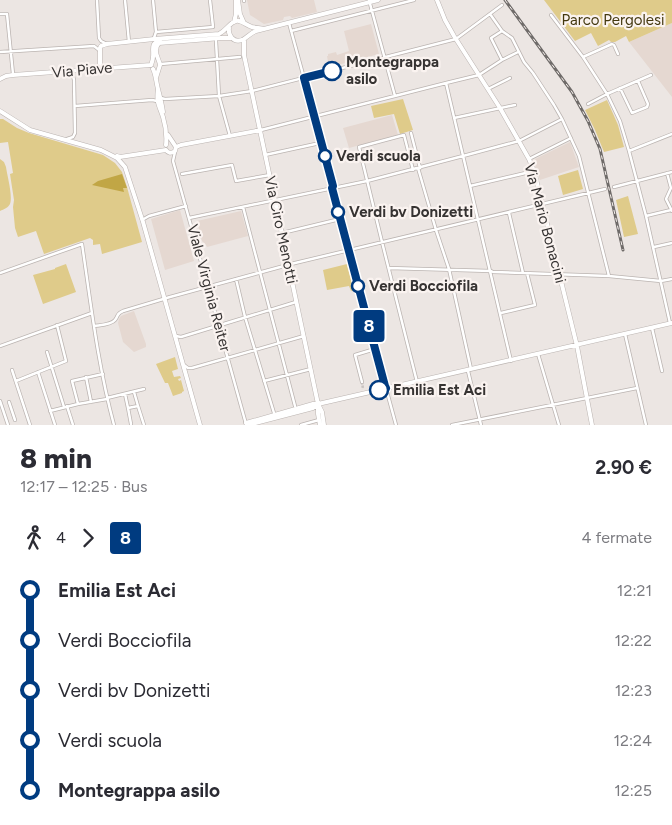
<!DOCTYPE html>
<html lang="it">
<head>
<meta charset="utf-8">
<style>
	:root { --surface:#fff; --page:#f2f2f3; --text:#2b2b33; --muted:#7c7c81 }
	body { margin:0; font-family:Figtree,sans-serif; background:var(--page); color:var(--text); height:100vh; display:flex; flex-direction:column; font-size:19px; white-space:nowrap }
	* { box-sizing:border-box; margin:0 }
	p { font-size:16px; color:var(--muted) }
	.icon { flex:none; width:28px; height:28px; fill:none; stroke:currentColor; stroke-width:2; stroke-linecap:round; stroke-linejoin:round }
	.map { position:relative; height:425px; overflow:hidden }
	.drawer { display:flex; flex-direction:column; background:var(--surface); flex:1 }
	.drawer>* { flex:none }
	.badge { padding:0 10px; border-radius:4px; font-size:18px; line-height:32px }
	.map>.badge { position:absolute; translate:-50% -50%; box-shadow:0 0 0 2px #fff }
	.legs { display:flex; align-items:center; gap:8px; height:55px; padding:0 20px; font-size:16px }
	.legs p { margin-inline-start:auto }
	.headline { display:flex; align-items:center; justify-content:space-between; height:85px; padding:0 20px }
	h1 { font-size:28px; font-weight:800; line-height:38px }
	ul { padding:0 20px; list-style:none }
	li { display:flex; align-items:center; gap:18px; height:50px; font-size:19px }
	li i { display:grid; place-items:center; width:8px; height:100%; margin:0 6px; background:currentColor }
	li i::after { content:''; width:12px; height:12px; margin:-6px; border:4px solid; border-radius:50%; background:var(--surface) }
	li p { margin-inline-start:auto }
	li:first-child i { background:linear-gradient(#0000 50%,currentColor 0) }
	li:last-child i { background:linear-gradient(currentColor 50%,#0000 0) }
	.map>svg:first-child { display:block }
	.built { fill:#e5d8d1 }
	.green { fill:#dfcb8a }
	.forest { fill:#c1a645 }
	.lines { fill:none; stroke-linecap:round; stroke-linejoin:round }
	.street-tunnel { stroke:#c8c2c0; stroke-width:2.5; stroke-dasharray:2.5 1; stroke-linecap:butt }
	.street-casing { stroke:#bbb4b1; stroke-width:4 }
	.secondary-casing { stroke:#bbb4b1; stroke-width:5 }
	.street { stroke:#fff; stroke-width:2.5 }
	.secondary { stroke:#fff; stroke-width:4 }
	.rail-casing { stroke:#6f6b69; stroke-width:3 }
	.rail { stroke:#faf3f0; stroke-width:1; stroke-dasharray:4; stroke-linecap:butt }
	.line-1-casing { stroke:#fff; stroke-width:11 }
	.line-1 { stroke:#003b80; stroke-width:8 }
	.stop-1-dot { fill:#fff; stroke:#003b80; stroke-width:2.5 }
	.labels { text-anchor:middle; dominant-baseline:central; stroke-width:4.5; stroke-linejoin:round; paint-order:stroke }
	.park-label { font-size:15px; fill:#443910; stroke:#faf3f0 }
	.stop-label { font-size:15px; font-weight:bold; fill:#363332; stroke:#faf3f0; text-anchor:start }
	.street-label { font-size:15px; fill:#363332; stroke:#faf3f0 }
</style>
</head>
<body>
<div class="map">
<svg width="672" height="425" viewBox="0 0 672 425">
	<rect width="100%" height="100%" fill="#ece6e3"/>
	<path class="built" d="M 247,0 L 314,0 L 317,12 L 292,18 L 290,16 L 284,17 L 283,20 L 264,24 L 250,15 Z
		M 672,23 L 672,97 L 629,42 Z
		M 371,24 L 379,54 L 330,67 L 329,65 L 327,64 L 328,62 L 327,56 L 328,56 L 328,54 L 336,52 L 337,55 L 349,51 L 344,31 Z
		M 392,115 L 398,135 L 349,148 L 343,128 Z
		M 570,142 L 579,167 L 540,180 L 533,160 Z
		M 180,210 L 194,261 L 165,270 L 151,219 Z
		M 241,211 L 248,236 L 207,247 L 206,245 L 202,241 L 197,221 Z
		M 134,311 L 146,344 L 146,347 L 134,352 L 123,342 L 118,323 L 119,319 L 121,316 Z"/>
	<path class="green" d="M 544,0 L 672,0 L 672,23 L 629,42 L 626,36 L 615,42 L 611,42 L 609,40 L 598,46 L 591,33 L 575,41 Z
		M 403,99 L 413,130 L 400,134 L 394,114 L 374,118 L 371,106 Z
		M 607,100 L 618,125 L 624,147 L 604,152 L 595,130 L 585,110 Z
		M 0,119 L 3,119 L 17,128 L 29,133 L 103,155 L 115,163 L 122,172 L 127,187 L 142,242 L 102,254 L 100,244 L 93,245 L 93,240 L 90,238 L 44,254 L 36,231 L 18,237 L 15,228 L 13,207 L 14,200 L 10,174 L 13,173 L 8,142 L 0,143 Z
		M 0,159 L 4,162 L 6,167 C 7,175 13,196 10,204 C 8,208 4,209 0,211 Z
		M 578,170 L 583,189 L 563,195 L 558,176 Z
		M 628,196 L 638,234 L 624,237 L 616,200 Z
		M 66,264 L 76,292 L 43,304 L 33,275 L 55,269 L 55,268 Z
		M 347,264 L 354,290 L 351,291 L 349,286 L 327,290 L 323,270 Z
		M 175,357 L 178,369 L 172,371 L 174,377 L 180,376 L 181,378 L 178,379 L 179,381 L 181,380 L 184,391 L 182,392 L 182,393 L 173,396 L 168,383 L 165,383 L 156,364 Z"/>
	<path class="forest" d="M 122,174 L 127,188 L 123,188 L 124,192 L 92,185 L 98,181 Z"/>
	<g class="lines">
		<path class="street-tunnel" d="M 362,382 L 363,389"/>
		<defs>
			<path id="street" d="M 97,0 L 99,38 L 101,41 L 107,44
				M 125,0 L 129,42
				M 153,0 L 156,32 L 154,38
				M 244,0 L 244,1
				M 369,0 L 395,96
				M 0,14 L 7,14 L 13,74
				M 490,14 L 502,31 L 512,38 L 524,62 L 533,73 L 554,105 L 562,119 L 579,156 L 609,276
				M 551,15 L 583,57 L 607,94 L 620,121 L 629,151 L 646,216 L 670,323
				M 289,23 L 333,185 L 332,188 L 340,219 L 396,425
				M 291,31 L 414,0
				M 156,32 L 213,27 L 210,0
				M 216,41 L 219,96 L 230,136
				M 0,52 L 94,46 L 99,50
				M 583,57 L 612,44 L 614,45 L 618,54
				M 502,60 L 491,38 L 502,31
				M 161,64 L 240,57
				M 446,83 L 511,361
				M 620,88 L 632,113 L 647,107 L 648,104 L 638,81
				M 488,89 L 510,78
				M 161,98 L 165,99 L 219,96 L 252,91 L 456,39 L 502,5
				M 588,104 L 607,94 L 651,75
				M 75,106 L 152,100 L 157,101
				M 314,117 L 313,119 L 330,187 L 331,187
				M 454,118 L 515,105
				M 261,130 L 446,83 L 479,75 L 502,60 L 518,52
				M 411,133 L 420,168
				M 67,139 L 73,137 L 75,133 L 74,80 L 73,76 L 69,72
				M 629,151 L 672,134
				M 175,152 L 173,161 L 246,424
				M 265,155 L 320,143
				M 529,159 L 571,138
				M 418,168 L 436,230 L 449,269 L 471,369
				M 413,170 L 404,135 L 359,147 L 382,242 L 417,382
				M 667,173 L 671,188 L 666,199 L 672,211
				M 182,174 L 232,165 L 236,181 L 270,175
				M 470,186 L 534,171
				M 614,187 L 672,172
				M 243,207 L 295,406
				M 509,213 L 523,273
				M 646,216 L 671,210
				M 189,218 L 367,181 L 463,156 L 519,141 L 562,119
				M 142,220 L 149,216 L 186,206
				M 282,233 L 340,219
				M 654,247 L 672,243
				M 389,268 L 491,271 L 493,272 L 609,276 L 661,281 L 672,279
				M 0,273 L 82,244 C 91,305 98,366 114,425
				M 236,279 L 245,317 L 274,413
				M 501,313 L 535,305 L 527,273
				M 94,326 C 100,325 111,325 115,320 C 119,315 116,314 123,311 L 170,297 L 295,263 L 605,189
				M 652,328 L 662,371
				M 625,334 L 646,425
				M 176,336 L 181,337 L 296,302
				M 0,346 L 92,313
				M 47,352 L 64,407
				M 538,354 L 559,425
				M 184,365 L 188,368 L 192,368 L 304,336
				M 12,370 L 30,425
				M 468,371 L 481,425
				M 38,372 L 55,425
				M 86,377 L 91,402
				M 16,381 L 66,361 L 57,325
				M 264,381 L 311,369
				M 362,382 L 355,355 L 375,349
				M 125,394 L 128,408 L 138,406 L 134,392
				M 107,398 L 144,389
				M 0,401 L 8,425
				M 9,402 L 15,420
				M 78,404 L 72,381 L 103,374
				M 67,406 L 73,425
				M 138,406 L 144,425
				M 128,408 L 131,424
				M 50,411 L 78,404 L 107,399
				M 301,425 L 319,420
				M 452,425 L 637,388"/>
			<path id="secondary" d="M 238,0 L 240,14 L 244,23
				M 437,0 L 445,20 L 454,36 L 500,108 L 529,159 L 534,171 L 577,346 L 592,425
				M 234,22 L 236,14 L 236,0
				M 229,28 C 228,35 233,43 242,40 C 247,38 250,33 256,31 L 378,0
				M 244,39 L 244,55 L 318,404 L 322,412 L 324,425
				M 151,65 C 152,62 153,60 153,57 C 154,49 150,43 160,41
				M 100,68 L 100,48 L 101,46 L 107,44 L 154,39 L 219,34 C 225,31 227,27 232,23 C 239,17 245,25 252,27 C 256,28 260,28 264,29
				M 153,69 C 156,75 156,82 158,89 C 160,97 162,104 163,112
				M 156,78 L 160,65 C 159,58 152,51 159,43 L 221,38 L 232,38
				M 0,79 L 6,76 L 13,75 L 151,65
				M 158,89 C 156,102 159,105 163,117 C 166,127 167,135 166,145
				M 0,111 L 30,130 L 101,150 L 117,158 L 125,167 L 143,222 L 200,425
				M 168,135 L 176,147
				M 176,147 L 181,145 L 261,130
				M 166,150 C 168,153 171,154 175,151 L 176,147
				M 117,156 L 120,157 L 166,150
				M 318,406 L 318,414 L 320,425
				M 246,423 L 313,404 L 318,404 L 672,323
				M 248,425 L 313,408 L 318,404"/>
		</defs>
		<use href="#street" class="street-casing"/>
		<use href="#secondary" class="secondary-casing"/>
		<use href="#street" class="street"/>
		<use href="#secondary" class="secondary"/>
		<defs>
			<path id="rail" d="M 505,0 L 572,92 L 588,121 L 600,149 L 623,250"/>
		</defs>
		<use href="#rail" class="rail-casing"/>
		<use href="#rail" class="rail"/>
	</g>
	<g class="lines">
		<defs>
			<path id="line-1" d="M 332,71 L 304,78 L 333,186 L 332,188 L 385,386 L 386,388 L 379,390"/>
		</defs>
		<use href="#line-1" class="line-1-casing"/>
		<use href="#line-1" class="line-1"/>
	</g>
	<g class="stop-1-dot">
		<circle cx="332" cy="71" r="9"/>
		<circle cx="325" cy="156" r="6"/>
		<circle cx="338" cy="212" r="6"/>
		<circle cx="358" cy="286" r="6"/>
		<circle cx="379" cy="390" r="9"/>
	</g>
	<g class="labels">
		<g class="park-label">
			<text x="613" y="20">Parco Pergolesi</text>
		</g>
		<g class="stop-label">
			<text x="346" y="62">Montegrappa<tspan x="346" dy="17">asilo</tspan></text>
			<text x="336" y="156">Verdi scuola</text>
			<text x="349" y="212">Verdi bv Donizetti</text>
			<text x="369" y="286">Verdi Bocciofila</text>
			<text x="393" y="390">Emilia Est Aci</text>
		</g>
		<g class="street-label">
			<text transform="translate(82 70) rotate(-5)">Via Piave</text>
			<text transform="translate(545 223) rotate(75)">Via Mario Bonacini</text>
			<text transform="translate(281 230) rotate(78)">Via Ciro Menotti</text>
			<text transform="translate(209 288) rotate(75)">Viale Virginia Reiter</text>
		</g>
	</g>
</svg>
<b class="badge" style="left:369px;top:326px;background:#003b80;color:#fff">8</b>
</div>
<section class="drawer">
<div class="headline"><div><h1>8 min</h1><p>12:17 – 12:25 · Bus</p></div><b>2.90 €</b></div>
<div class="legs"><svg class="icon" aria-label="walk" viewBox="0 0 24 24"><circle cx="13" cy="4" r="2"/><path d="M13 8l-2 6 4 7M11 14l-3 7M7 12l3-4h3l4 4"/></svg>4<svg class="icon" aria-label="forward" viewBox="0 0 24 24"><path d="M9 5l7 7-7 7"/></svg><b class="badge" style="background:#003b80;color:#fff">8</b><p>4 fermate</p></div>
<ul>
<li><i style="color:#003b80"></i><b>Emilia Est Aci</b><p>12:21</p></li>
<li><i style="color:#003b80"></i><span>Verdi Bocciofila</span><p>12:22</p></li>
<li><i style="color:#003b80"></i><span>Verdi bv Donizetti</span><p>12:23</p></li>
<li><i style="color:#003b80"></i><span>Verdi scuola</span><p>12:24</p></li>
<li><i style="color:#003b80"></i><b>Montegrappa asilo</b><p>12:25</p></li>
</ul>
</section>
</body>
</html>
